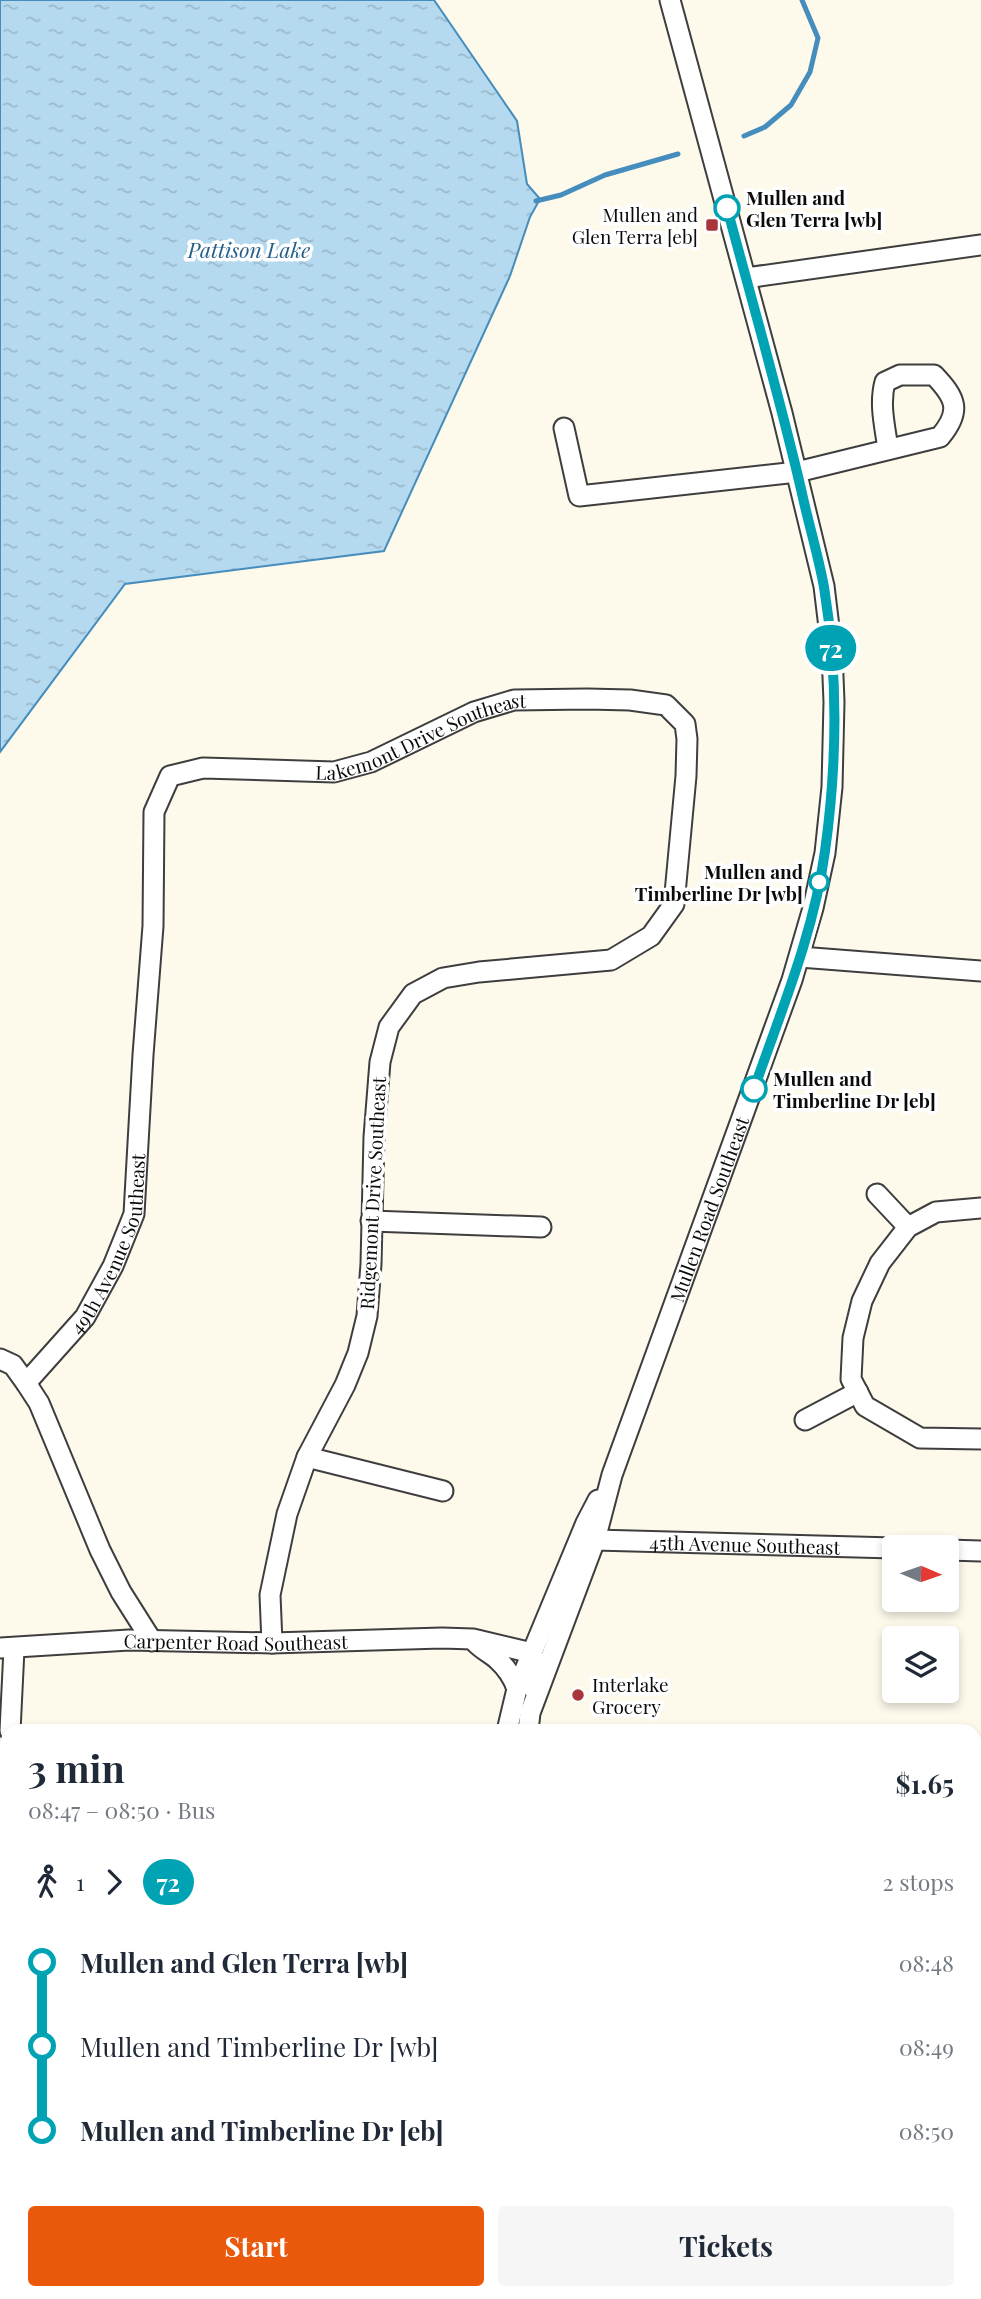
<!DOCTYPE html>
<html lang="en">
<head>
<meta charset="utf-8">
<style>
	:root { --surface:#fff; --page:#f6f6f7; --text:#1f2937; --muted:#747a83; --accent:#ea580c }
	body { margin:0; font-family:"Playfair Display",serif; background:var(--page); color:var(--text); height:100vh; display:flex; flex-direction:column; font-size:26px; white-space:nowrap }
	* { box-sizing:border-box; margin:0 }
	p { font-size:23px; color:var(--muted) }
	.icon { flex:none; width:38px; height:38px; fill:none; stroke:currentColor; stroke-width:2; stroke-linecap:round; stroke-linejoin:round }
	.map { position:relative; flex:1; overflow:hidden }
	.drawer { position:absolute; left:0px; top:1724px; width:982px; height:576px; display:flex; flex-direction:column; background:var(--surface); border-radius:21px 21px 0 0; box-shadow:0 4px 10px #0003 }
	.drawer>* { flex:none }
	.badge { padding:0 14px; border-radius:23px; font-size:24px; line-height:46px }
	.needle { width:46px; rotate:92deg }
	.controls { position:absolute; left:882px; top:1535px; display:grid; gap:14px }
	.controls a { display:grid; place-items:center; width:77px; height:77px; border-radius:7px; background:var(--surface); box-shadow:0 4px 10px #0003; font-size:35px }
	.map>.badge { position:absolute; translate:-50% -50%; box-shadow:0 0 0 4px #fff }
	.legs { display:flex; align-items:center; gap:10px; height:77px; padding:0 28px; font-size:23px }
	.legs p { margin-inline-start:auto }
	.summary { display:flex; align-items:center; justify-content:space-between; height:119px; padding:0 28px }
	h1 { font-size:38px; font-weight:700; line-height:52px }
	.action { display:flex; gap:14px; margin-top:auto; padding:14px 28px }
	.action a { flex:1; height:80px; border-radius:7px; background:var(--accent); color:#fff; font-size:28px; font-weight:700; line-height:80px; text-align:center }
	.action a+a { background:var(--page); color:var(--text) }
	ul { padding:0 28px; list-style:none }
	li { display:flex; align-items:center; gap:24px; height:84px; font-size:26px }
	li i { display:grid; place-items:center; width:10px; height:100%; margin:0 9px; background:currentColor }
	li i::after { content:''; width:18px; height:18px; margin:-9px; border:5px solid; border-radius:50%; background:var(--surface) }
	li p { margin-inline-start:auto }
	li:first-child i { background:linear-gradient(#0000 50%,currentColor 0) }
	li:last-child i { background:linear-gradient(currentColor 50%,#0000 0) }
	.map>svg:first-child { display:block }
	.forest { fill:url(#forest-firs) }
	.water { fill:url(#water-ripples); stroke:#458dbc; stroke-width:2 }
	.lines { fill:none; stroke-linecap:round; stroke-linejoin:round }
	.stream { stroke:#458dbc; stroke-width:5 }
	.minor-casing { stroke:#3e3e3e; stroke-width:23 }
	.minor { stroke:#fff; stroke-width:19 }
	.line-1-casing { stroke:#fff; stroke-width:16 }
	.line-1 { stroke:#00a3b4; stroke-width:10 }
	.stop-1-dot { fill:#fff; stroke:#00a3b4; stroke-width:3.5 }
	.poi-dot { fill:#a9343a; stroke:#fff; stroke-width:2.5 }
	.labels { text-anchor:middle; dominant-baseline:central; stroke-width:7; stroke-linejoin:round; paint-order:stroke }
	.stop-label { font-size:19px; font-weight:bold; fill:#0b0b0b; stroke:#fff; text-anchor:start }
	.poi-label { font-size:19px; fill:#0b0b0b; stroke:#fff; text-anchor:end }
	.street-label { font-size:19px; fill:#0b0b0b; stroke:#fff }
	.water-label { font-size:21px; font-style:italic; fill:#245f8c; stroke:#fff }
</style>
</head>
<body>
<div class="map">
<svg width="981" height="2299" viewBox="0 0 981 2299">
	<defs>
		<pattern id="forest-firs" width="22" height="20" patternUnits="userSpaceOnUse" patternTransform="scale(1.75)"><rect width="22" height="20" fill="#b3d19a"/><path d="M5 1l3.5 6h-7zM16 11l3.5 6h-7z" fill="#99b283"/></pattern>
		<pattern id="water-ripples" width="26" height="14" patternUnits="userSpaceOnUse" patternTransform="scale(1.75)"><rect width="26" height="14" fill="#b5d9ee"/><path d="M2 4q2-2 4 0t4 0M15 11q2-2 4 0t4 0" fill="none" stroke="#9ab9cb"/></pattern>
	</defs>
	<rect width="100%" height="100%" fill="#fdf9eb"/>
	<path class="forest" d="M 981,1849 L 981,1969 L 975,1969 L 975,1850 Z
		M 351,2293 L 683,2292 L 683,2299 L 350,2299 Z"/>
	<path class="water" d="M 0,0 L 434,0 L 517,121 L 527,184 L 540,199 L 530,217 L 510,276 L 384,551 L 125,584 L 0,752 Z"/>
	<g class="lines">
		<path class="stream" d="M 744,136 L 765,127 L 791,105 L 810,72 L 818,38 L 802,0
			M 536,201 L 561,195 L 605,175 L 678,154"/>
		<defs>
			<g id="minor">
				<path d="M 746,278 L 981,245"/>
				<path d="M 564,428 L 579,496 L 797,472 L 940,437 C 962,411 956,398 934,375 L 900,375 L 885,382 C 879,404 885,427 888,449"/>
				<path d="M 800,957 L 981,971"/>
				<path d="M 877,1194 L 908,1227"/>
				<path d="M 981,1208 L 936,1212 L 908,1227 L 880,1263 L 862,1301 L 853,1338 L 851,1379 L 865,1406 L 920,1438 L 981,1439"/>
				<path d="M 371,1221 L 541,1227"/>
				<path d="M 0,1359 L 13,1365 L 26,1383"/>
				<path d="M 805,1420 L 858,1392"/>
				<path d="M 307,1457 L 443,1491"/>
				<path id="s1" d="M 595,1540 L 894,1548"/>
				<path d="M 947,1550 L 981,1551"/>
				<path id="s2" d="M 152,1641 L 121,1592 L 100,1550 L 39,1403 L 26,1383 L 85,1317 L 113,1266 L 134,1214 L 143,1055 L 153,926 L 154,812 L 170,776 L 203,768 L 334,772 L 371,762 L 474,712 L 514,700 L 587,699 L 630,700 L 666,705 L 685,724 L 687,739 L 686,776 L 674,904 L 651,936 L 611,960 L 479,972 L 443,978 L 413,994 L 389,1027 L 380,1062 L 374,1137 L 371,1264 L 367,1316 L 358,1353 L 345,1385 L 307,1457 L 287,1514 L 270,1595 L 272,1643"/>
				<path d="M 475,1642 C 482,1650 491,1653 498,1660 C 506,1667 514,1679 517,1689"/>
				<path id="s3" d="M 0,1648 L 129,1640 L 272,1643 L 442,1638 L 473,1639 L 532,1653 L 535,1663 L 533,1688"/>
				<path d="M 10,1731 L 14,1649"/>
				<path d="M 507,1731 L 517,1689 L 586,1523 L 598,1500"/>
				<path id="s4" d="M 528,1731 L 530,1713 L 595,1540 L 612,1475 L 792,980 L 813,908 L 825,853 L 832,787 L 834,702 L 832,652 L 824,586 L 782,413 L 670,0"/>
				<path d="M 975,1767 L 981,1767"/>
				<path d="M 975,1977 L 981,1978"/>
				<path d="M 0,2098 L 7,1790"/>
				<path d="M 976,2182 L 981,2170"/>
				<path d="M 313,2299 L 315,2292"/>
			</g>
		</defs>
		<use href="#minor" class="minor-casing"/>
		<use href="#minor" class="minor"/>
	</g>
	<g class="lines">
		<defs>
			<path id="line-1" d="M 727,208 C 752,301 779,395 801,489 C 808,522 818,554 824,587 C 838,673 837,765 825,851 C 814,933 781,1011 754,1089"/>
		</defs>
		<use href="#line-1" class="line-1-casing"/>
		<use href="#line-1" class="line-1"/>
	</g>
	<g class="stop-1-dot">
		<circle cx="727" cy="208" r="12"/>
		<circle cx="819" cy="882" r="9"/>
		<circle cx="754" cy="1089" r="12"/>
	</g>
	<g class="poi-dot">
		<rect x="705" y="218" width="14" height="14" rx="3.5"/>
		<circle cx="578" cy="1695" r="7"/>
	</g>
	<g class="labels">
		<g class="stop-label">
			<text x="746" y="197">Mullen and<tspan x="746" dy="22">Glen Terra [wb]</tspan></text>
			<text x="803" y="871" text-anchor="end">Mullen and<tspan x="803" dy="22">Timberline Dr [wb]</tspan></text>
			<text x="773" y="1078">Mullen and<tspan x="773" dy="22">Timberline Dr [eb]</tspan></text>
		</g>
		<g class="poi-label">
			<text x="698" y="214">Mullen and<tspan x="698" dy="22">Glen Terra [eb]</tspan></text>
			<text x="592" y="1684" text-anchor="start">Interlake<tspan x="592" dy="22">Grocery</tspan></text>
		</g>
		<g class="street-label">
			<text stroke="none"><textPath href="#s2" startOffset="1192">Lakemont Drive Southeast</textPath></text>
			<text transform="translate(372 1193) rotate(-87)">Ridgemont Drive Southeast</text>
			<text stroke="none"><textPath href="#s4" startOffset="553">Mullen Road Southeast</textPath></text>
			<text stroke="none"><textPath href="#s2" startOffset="455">49th Avenue Southeast</textPath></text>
			<text stroke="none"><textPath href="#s1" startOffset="150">45th Avenue Southeast</textPath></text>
			<text stroke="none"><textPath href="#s3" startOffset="236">Carpenter Road Southeast</textPath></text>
		</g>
		<g class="water-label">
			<text x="249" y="249">Pattison Lake</text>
		</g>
	</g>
</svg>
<div class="controls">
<a><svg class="needle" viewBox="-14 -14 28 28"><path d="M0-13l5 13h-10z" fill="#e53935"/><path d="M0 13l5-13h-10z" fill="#747a83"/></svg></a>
<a><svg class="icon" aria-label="layers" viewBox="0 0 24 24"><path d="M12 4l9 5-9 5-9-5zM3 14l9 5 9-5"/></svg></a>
</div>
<b class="badge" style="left:831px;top:648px;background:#00a3b4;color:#fff">72</b>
<section class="drawer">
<div class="summary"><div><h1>3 min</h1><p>08:47 – 08:50 · Bus</p></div><b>$1.65</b></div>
<div class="legs"><svg class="icon" aria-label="walk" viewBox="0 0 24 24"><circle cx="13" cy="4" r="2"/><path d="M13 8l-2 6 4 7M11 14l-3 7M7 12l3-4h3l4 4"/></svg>1<svg class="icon" aria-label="forward" viewBox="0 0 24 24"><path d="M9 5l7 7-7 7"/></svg><b class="badge" style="background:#00a3b4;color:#fff">72</b><p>2 stops</p></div>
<ul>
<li><i style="color:#00a3b4"></i><b>Mullen and Glen Terra [wb]</b><p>08:48</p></li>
<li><i style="color:#00a3b4"></i><span>Mullen and Timberline Dr [wb]</span><p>08:49</p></li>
<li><i style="color:#00a3b4"></i><b>Mullen and Timberline Dr [eb]</b><p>08:50</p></li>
</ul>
<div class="action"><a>Start</a><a>Tickets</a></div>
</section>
</div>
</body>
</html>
